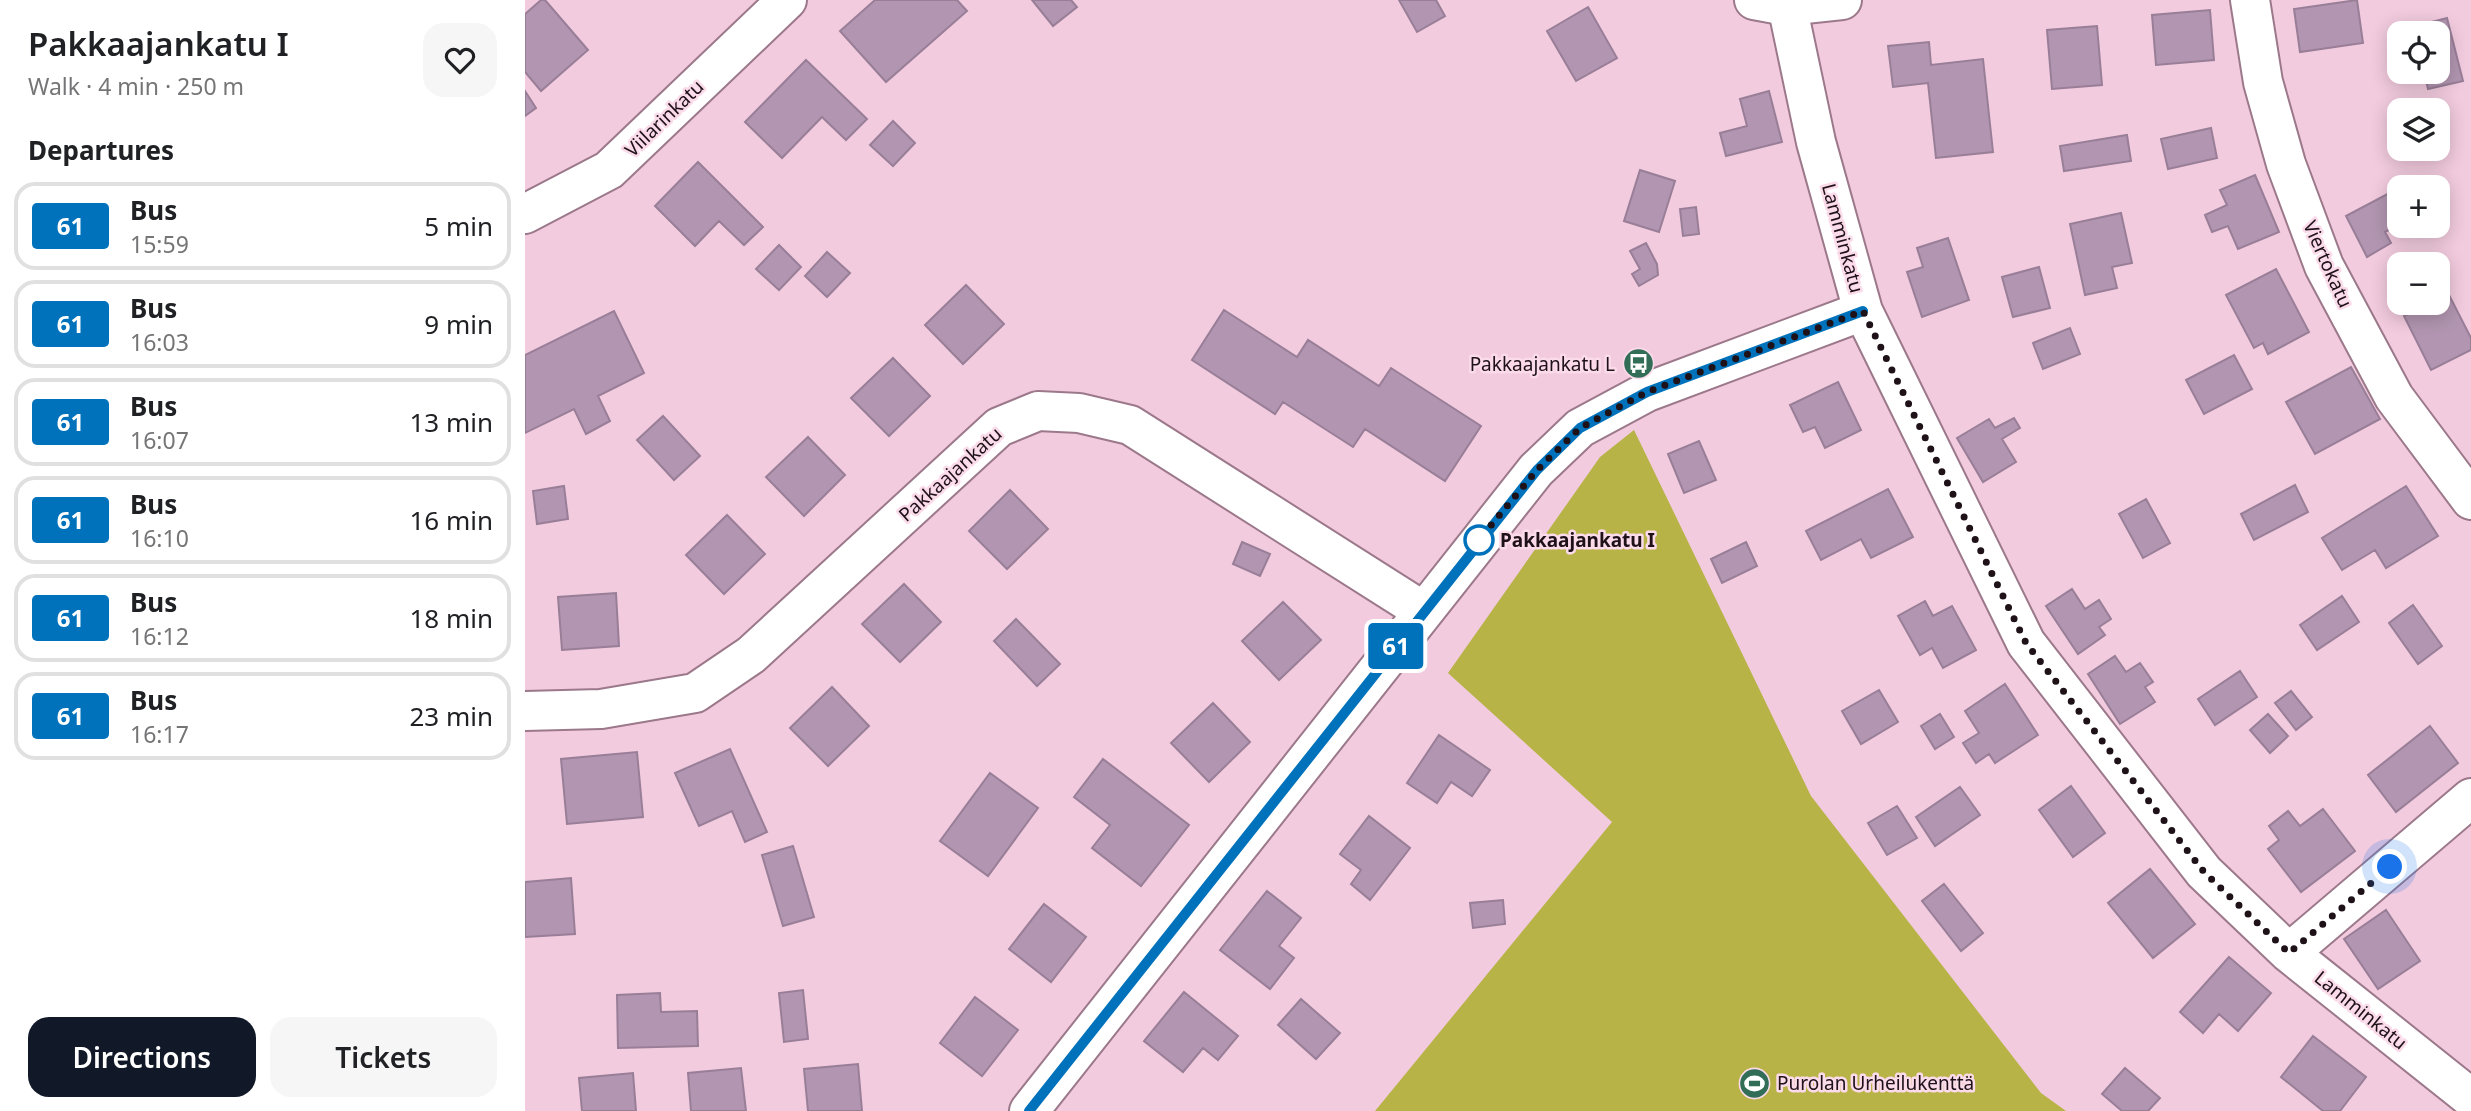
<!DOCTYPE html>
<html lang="en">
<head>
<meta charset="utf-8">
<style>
	:root { --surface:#fff; --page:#f6f6f6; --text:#202124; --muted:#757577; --line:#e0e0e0; --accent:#111827 }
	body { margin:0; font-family:"Noto Sans",sans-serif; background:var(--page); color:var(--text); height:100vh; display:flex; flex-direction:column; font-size:26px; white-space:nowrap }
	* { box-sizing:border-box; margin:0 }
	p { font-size:23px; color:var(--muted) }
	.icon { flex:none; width:38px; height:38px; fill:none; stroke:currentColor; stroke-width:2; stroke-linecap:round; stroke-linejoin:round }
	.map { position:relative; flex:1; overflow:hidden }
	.details { display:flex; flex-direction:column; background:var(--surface); width:525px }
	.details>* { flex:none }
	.badge { padding:0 14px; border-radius:5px; font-size:24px; line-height:46px }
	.fabs { position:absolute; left:1862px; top:21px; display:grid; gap:14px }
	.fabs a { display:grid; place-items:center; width:63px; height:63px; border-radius:14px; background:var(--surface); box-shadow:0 4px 18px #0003; font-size:35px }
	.you { position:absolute; width:35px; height:35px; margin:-18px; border:5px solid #fff; border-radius:50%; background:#1a73e8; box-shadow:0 0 0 10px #1a73e833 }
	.map>.badge { position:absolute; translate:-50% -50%; box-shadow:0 0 0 4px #fff }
	h2 { padding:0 28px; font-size:26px; line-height:63px }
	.round { display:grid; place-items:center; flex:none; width:74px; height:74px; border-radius:21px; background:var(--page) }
	.summary { display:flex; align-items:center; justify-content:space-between; height:119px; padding:0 28px }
	h1 { font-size:33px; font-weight:600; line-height:52px }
	.action { display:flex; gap:14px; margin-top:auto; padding:14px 28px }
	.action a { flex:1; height:80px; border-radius:21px; background:var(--accent); color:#fff; font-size:28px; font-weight:600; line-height:80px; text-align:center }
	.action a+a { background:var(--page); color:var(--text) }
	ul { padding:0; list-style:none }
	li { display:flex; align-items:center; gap:21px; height:88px; margin:0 14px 10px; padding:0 14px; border:4px solid var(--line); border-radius:21px }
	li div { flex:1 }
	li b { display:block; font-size:26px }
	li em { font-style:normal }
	li .badge { min-width:77px; font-weight:700; text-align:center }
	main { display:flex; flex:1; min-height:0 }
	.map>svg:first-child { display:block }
	.green { fill:#b7b347 }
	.building { fill:#b296b1; stroke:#997e98; stroke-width:2 }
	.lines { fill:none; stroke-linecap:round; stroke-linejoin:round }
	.minor-casing { stroke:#9b788a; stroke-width:42 }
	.minor { stroke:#fff; stroke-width:38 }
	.line-casing { stroke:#fff; stroke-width:16 }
	.line { stroke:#0072bc; stroke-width:10 }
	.walk { stroke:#1e1118; stroke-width:7; stroke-dasharray:0 12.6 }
	.stop-dot { fill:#fff; stroke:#0072bc; stroke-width:3.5 }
	.labels { text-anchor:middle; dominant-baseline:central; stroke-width:5; stroke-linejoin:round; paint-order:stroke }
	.street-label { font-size:19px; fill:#1e1118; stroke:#fbdbea }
	.poi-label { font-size:19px; fill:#1e1118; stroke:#fbdbea; text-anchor:end }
	.stop-label { font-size:19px; font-weight:bold; fill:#1e1118; stroke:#fbdbea; text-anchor:start }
</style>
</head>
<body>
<main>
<section class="details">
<div class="summary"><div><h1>Pakkaajankatu I</h1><p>Walk · 4 min · 250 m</p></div><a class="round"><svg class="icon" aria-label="heart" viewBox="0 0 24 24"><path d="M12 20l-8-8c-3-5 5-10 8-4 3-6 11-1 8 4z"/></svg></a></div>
<h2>Departures</h2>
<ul>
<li><span class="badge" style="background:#0072bc;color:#fff">61</span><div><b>Bus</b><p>15:59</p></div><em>5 min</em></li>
<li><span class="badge" style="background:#0072bc;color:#fff">61</span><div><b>Bus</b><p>16:03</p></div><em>9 min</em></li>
<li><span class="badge" style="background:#0072bc;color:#fff">61</span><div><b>Bus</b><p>16:07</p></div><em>13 min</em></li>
<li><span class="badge" style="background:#0072bc;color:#fff">61</span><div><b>Bus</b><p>16:10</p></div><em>16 min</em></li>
<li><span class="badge" style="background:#0072bc;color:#fff">61</span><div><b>Bus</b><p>16:12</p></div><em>18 min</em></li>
<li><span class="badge" style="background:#0072bc;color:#fff">61</span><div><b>Bus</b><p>16:17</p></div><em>23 min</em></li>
</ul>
<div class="action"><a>Directions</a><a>Tickets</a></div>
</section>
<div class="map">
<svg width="1946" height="1111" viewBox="0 0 1946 1111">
	<rect width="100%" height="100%" fill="#f2cbde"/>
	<path class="green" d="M 1109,430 L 1286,796 L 1516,1093 L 1541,1111 L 850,1111 L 1087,822 L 923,673 L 1075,457 Z"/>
	<path class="building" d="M 16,0 L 20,0 L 63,50 L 16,91 L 0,72 L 0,14 Z
		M 350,0 L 432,0 L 442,11 L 361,82 L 315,31 Z
		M 507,0 L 546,0 L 552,7 L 528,26 Z
		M 874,0 L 911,0 L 920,16 L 892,32 Z
		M 1832,0 L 1838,43 L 1775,52 L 1769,9 Z
		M 1063,7 L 1092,58 L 1051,81 L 1022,31 Z
		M 1685,10 L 1689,60 L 1631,65 L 1627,15 Z
		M 1922,18 L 1938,81 L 1903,89 L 1899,72 L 1913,72 L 1913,33 L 1890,33 L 1888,27 Z
		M 1572,26 L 1577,85 L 1527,89 L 1522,30 Z
		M 1404,42 L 1406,65 L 1458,59 L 1468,152 L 1411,158 L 1403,83 L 1368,87 L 1363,46 Z
		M 281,60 L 342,119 L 321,140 L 297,117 L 257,158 L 220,122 Z
		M 0,91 L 11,108 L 0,116 Z
		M 1244,91 L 1257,142 L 1201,156 L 1195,133 L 1222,126 L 1215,99 Z
		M 368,121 L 390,143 L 368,166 L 345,145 Z
		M 1686,128 L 1692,158 L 1643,169 L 1636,139 Z
		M 1602,135 L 1606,161 L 1539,171 L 1535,146 Z
		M 173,162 L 238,227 L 219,245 L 194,221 L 170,246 L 130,206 Z
		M 1115,170 L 1150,181 L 1134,232 L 1099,221 Z
		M 1730,175 L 1754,232 L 1713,249 L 1703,226 L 1687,232 L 1680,215 L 1702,205 L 1695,190 Z
		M 1874,188 L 1874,225 L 1860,232 L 1866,243 L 1842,257 L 1821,216 Z
		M 1171,207 L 1174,234 L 1158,236 L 1155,209 Z
		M 1596,213 L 1607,263 L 1587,267 L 1592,288 L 1560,295 L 1545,224 Z
		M 1423,238 L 1444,300 L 1397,317 L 1382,272 L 1398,267 L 1392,248 Z
		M 1121,243 L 1132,264 L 1133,275 L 1114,286 L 1107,274 L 1115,269 L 1105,251 Z
		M 254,245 L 276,267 L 254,290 L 231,269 Z
		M 302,252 L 325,273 L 302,297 L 280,276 Z
		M 1514,267 L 1525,308 L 1488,317 L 1477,277 Z
		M 1751,269 L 1784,332 L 1743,354 L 1738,343 L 1729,348 L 1701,295 Z
		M 441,285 L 479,324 L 438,364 L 400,325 Z
		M 1923,293 L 1946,338 L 1946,350 L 1906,370 L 1879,316 L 1904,303 L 1913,303 L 1913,298 Z
		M 699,310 L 772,357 L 783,340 L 854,386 L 866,368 L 956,426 L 920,481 L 840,429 L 828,447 L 758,402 L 750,414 L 667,360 Z
		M 89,311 L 119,373 L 73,396 L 85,421 L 61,434 L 49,409 L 0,433 L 0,355 Z
		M 1545,328 L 1555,354 L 1518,369 L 1508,343 Z
		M 1709,355 L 1727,389 L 1679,414 L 1661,380 Z
		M 368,358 L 405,396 L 364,436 L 326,398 Z
		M 1826,367 L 1855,419 L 1790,454 L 1761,402 Z
		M 1313,382 L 1336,430 L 1300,448 L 1290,427 L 1278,432 L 1265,405 Z
		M 138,416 L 175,456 L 149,480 L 112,440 Z
		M 1489,418 L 1495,428 L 1477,439 L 1491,462 L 1458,482 L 1432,438 L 1464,419 L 1470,428 Z
		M 283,437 L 320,475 L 279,516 L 241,477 Z
		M 1174,441 L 1191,480 L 1159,493 L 1143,454 Z
		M 1770,485 L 1783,512 L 1729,540 L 1716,514 Z
		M 39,486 L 43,519 L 12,524 L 8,491 Z
		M 1881,486 L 1913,536 L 1861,568 L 1850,550 L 1817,570 L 1797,538 Z
		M 1363,489 L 1388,537 L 1346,558 L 1336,539 L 1296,560 L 1281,531 Z
		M 485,490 L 523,529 L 482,569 L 444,531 Z
		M 1621,499 L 1645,543 L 1618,558 L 1594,514 Z
		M 202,515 L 240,554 L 199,594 L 161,555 Z
		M 717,542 L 745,554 L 735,576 L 708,564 Z
		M 1221,542 L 1232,566 L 1197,583 L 1186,559 Z
		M 379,584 L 416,622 L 375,662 L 337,624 Z
		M 1547,589 L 1560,609 L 1574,600 L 1586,619 L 1574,627 L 1580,635 L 1553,654 L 1521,606 Z
		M 91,593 L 94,646 L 37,650 L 33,597 Z
		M 1817,596 L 1834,622 L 1792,650 L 1775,625 Z
		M 1400,601 L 1408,616 L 1427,606 L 1451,650 L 1418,668 L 1407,648 L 1395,655 L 1373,616 Z
		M 758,602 L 796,640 L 754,680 L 717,641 Z
		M 1888,605 L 1917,646 L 1893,664 L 1864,623 Z
		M 491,619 L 535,664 L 512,686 L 469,641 Z
		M 1590,656 L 1601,672 L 1615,663 L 1628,682 L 1620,687 L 1630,702 L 1595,724 L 1563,674 Z
		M 1715,671 L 1732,697 L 1690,725 L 1673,699 Z
		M 1480,684 L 1513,735 L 1470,763 L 1464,754 L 1451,763 L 1438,743 L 1454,733 L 1440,711 Z
		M 307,687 L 344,726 L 303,766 L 265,728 Z
		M 1354,690 L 1373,722 L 1336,744 L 1317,711 Z
		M 1766,691 L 1787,717 L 1771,730 L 1750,703 Z
		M 688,703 L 725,742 L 684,782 L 646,743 Z
		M 1415,714 L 1429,737 L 1410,749 L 1396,726 Z
		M 1743,714 L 1763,736 L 1745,753 L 1725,730 Z
		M 1905,726 L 1933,763 L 1871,812 L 1843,775 Z
		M 914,735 L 965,770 L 947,796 L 926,782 L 912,803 L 882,783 Z
		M 205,749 L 242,832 L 220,842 L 207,811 L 174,826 L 150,773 Z
		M 112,752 L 118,817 L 42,824 L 36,759 Z
		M 578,759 L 664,825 L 616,886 L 567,848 L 585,825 L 549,797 Z
		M 465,773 L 513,808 L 463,876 L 415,841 Z
		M 1546,786 L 1580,833 L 1548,857 L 1514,810 Z
		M 1435,787 L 1455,815 L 1410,846 L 1391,817 Z
		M 1372,806 L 1392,838 L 1362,855 L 1343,823 Z
		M 1798,809 L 1830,851 L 1776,892 L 1743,849 L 1754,840 L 1744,826 L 1763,811 L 1775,826 Z
		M 844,816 L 885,848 L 845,900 L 826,884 L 836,870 L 815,854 Z
		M 268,846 L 289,917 L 258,926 L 237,855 Z
		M 1625,869 L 1670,924 L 1628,958 L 1583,903 Z
		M 46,878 L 50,934 L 0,937 L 0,882 Z
		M 1419,884 L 1458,933 L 1436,951 L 1397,901 Z
		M 742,891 L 776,918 L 754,946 L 769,958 L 745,989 L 695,950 Z
		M 978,900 L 980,924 L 948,928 L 945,903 Z
		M 519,904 L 561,937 L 526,982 L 484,949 Z
		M 1861,910 L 1895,961 L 1853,989 L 1819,939 Z
		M 1704,957 L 1746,993 L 1713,1031 L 1694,1014 L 1678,1033 L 1655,1012 Z
		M 278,990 L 283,1039 L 259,1042 L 254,993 Z
		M 659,992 L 713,1036 L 693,1060 L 678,1048 L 658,1072 L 619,1041 Z
		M 135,993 L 136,1012 L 172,1011 L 173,1046 L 93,1048 L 92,995 Z
		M 450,997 L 493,1030 L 457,1076 L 415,1043 Z
		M 776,999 L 815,1033 L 791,1059 L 753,1025 Z
		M 1788,1036 L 1841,1077 L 1815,1111 L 1798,1111 L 1756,1077 Z
		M 333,1064 L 337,1111 L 283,1111 L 279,1069 Z
		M 216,1068 L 221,1111 L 166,1111 L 163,1073 Z
		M 1600,1068 L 1635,1098 L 1623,1111 L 1597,1111 L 1577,1094 Z
		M 108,1073 L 111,1111 L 57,1111 L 54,1078 Z"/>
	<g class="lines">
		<defs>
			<path id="minor" d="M 1229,0 L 1261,6 L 1317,0
				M 1261,0 L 1291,142 L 1338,311 L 1501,643 L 1679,872 L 1764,953 L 1946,1098
				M 1725,0 L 1738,82 L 1761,164 L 1799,266 L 1869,397 L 1946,500
				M 0,214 L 84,170 L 262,0
				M 0,711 L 76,709 L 170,693 L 226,655 L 474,427 L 513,411 L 554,413 L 605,425 L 898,611
				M 1764,953 L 1946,798
				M 504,1111 L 1011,470 L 1055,428 L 1122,392 L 1338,311"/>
		</defs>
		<use href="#minor" class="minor-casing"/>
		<use href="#minor" class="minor"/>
	</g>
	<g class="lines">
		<defs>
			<path id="line" d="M 504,1111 L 1012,470 L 1055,428 L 1122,392 L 1338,311"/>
		</defs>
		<use href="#line" class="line-casing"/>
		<use href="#line" class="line"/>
		<path class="walk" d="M 954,540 L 948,547 L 1012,470 L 1055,428 L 1122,392 L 1338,311 L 1501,643 L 1679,872 L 1764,953 L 1865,867"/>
	</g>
	<defs>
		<symbol id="bus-disc" viewBox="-11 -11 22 22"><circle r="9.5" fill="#326d58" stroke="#fbdbea"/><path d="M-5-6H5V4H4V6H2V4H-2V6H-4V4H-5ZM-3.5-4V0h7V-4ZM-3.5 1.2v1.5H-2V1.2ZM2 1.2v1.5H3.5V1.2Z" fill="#fff"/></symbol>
		<symbol id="stadium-disc" viewBox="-11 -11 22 22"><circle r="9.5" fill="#326d58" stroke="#fbdbea"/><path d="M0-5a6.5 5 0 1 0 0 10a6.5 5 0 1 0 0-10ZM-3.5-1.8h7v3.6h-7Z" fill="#fff"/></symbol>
	</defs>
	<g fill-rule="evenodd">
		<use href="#bus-disc" x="1096" y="346" width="35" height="35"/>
		<use href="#stadium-disc" x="1212" y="1066" width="35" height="35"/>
	</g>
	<circle class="stop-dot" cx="954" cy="540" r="14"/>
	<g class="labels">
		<g class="street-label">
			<text transform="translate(139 118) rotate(-44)">Viilarinkatu</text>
			<text transform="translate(1318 238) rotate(75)">Lamminkatu</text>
			<text transform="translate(1803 264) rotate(66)">Viertokatu</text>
			<text transform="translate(425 474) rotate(-42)">Pakkaajankatu</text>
			<text transform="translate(1836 1010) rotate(39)">Lamminkatu</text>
		</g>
		<g class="poi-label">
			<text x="1090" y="364">Pakkaajankatu L</text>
			<text x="1252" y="1083" text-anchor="start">Purolan Urheilukenttä</text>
		</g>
		<g class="stop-label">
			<text x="975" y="540">Pakkaajankatu I</text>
		</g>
	</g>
</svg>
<div class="fabs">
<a><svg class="icon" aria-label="locate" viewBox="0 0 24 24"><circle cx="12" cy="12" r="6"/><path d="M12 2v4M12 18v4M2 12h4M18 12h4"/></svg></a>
<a><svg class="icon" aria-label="layers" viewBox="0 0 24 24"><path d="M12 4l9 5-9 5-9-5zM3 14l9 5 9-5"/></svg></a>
<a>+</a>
<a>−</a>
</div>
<div class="you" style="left:1865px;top:867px"></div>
<b class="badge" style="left:871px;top:646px;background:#0072bc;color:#fff">61</b>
</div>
</main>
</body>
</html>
